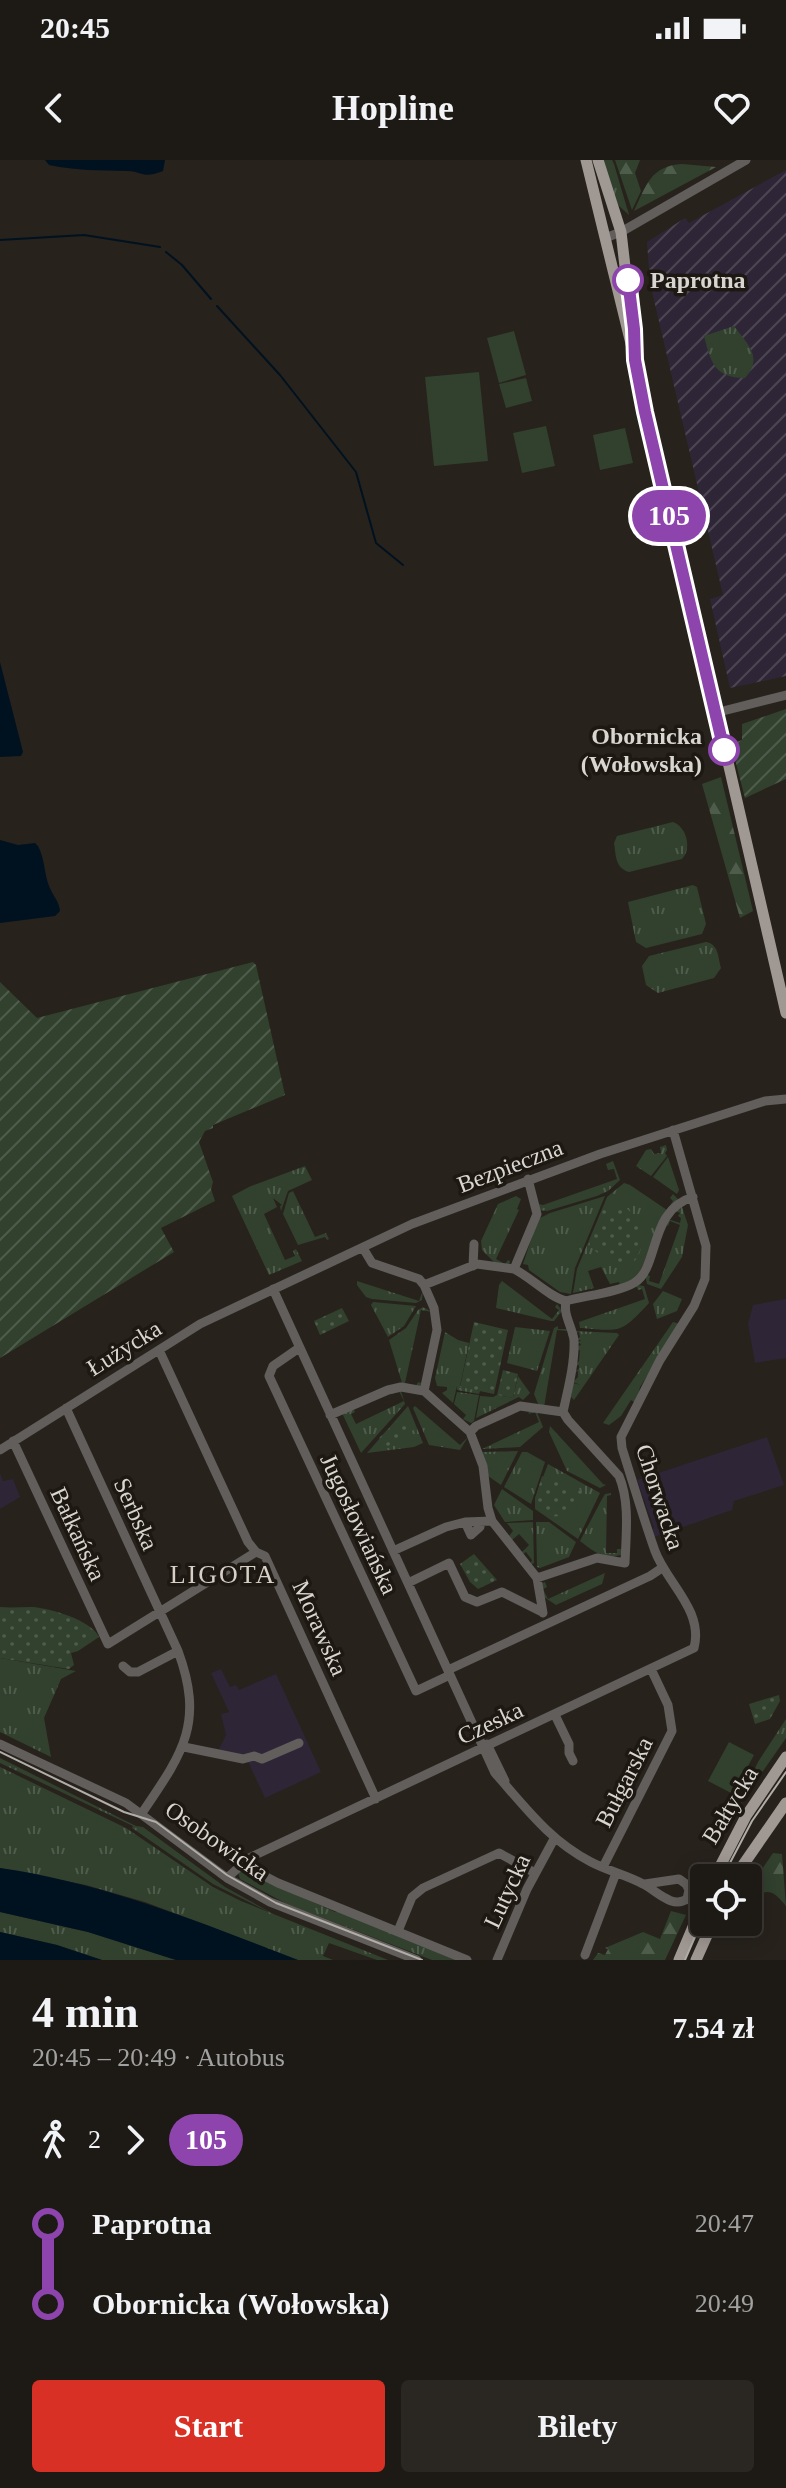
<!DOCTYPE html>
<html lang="pl">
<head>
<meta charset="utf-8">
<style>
	:root { --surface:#1d1a15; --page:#2a2722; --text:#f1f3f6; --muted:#a0a1a0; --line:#3b3834; --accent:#d93025 }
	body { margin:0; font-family:"Times New Roman",serif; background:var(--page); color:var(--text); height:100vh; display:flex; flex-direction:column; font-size:30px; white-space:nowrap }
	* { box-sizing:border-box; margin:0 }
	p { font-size:26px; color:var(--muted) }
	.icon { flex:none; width:44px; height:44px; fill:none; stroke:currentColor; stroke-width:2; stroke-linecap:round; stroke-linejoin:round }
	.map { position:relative; height:1800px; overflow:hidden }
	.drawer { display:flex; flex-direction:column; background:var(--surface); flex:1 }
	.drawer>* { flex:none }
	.badge { padding:0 16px; border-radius:26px; font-size:28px; line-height:52px }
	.tools { position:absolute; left:690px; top:1704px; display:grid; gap:16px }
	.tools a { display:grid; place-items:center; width:72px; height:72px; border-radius:8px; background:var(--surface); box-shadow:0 4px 20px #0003,0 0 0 2px var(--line); font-size:40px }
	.map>.badge { position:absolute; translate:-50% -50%; box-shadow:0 0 0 4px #fff }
	.legs { display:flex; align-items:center; gap:12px; height:88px; padding:0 32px; font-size:26px }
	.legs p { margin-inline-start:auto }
	.summary { display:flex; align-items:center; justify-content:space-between; height:136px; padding:0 32px }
	h1 { font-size:44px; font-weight:600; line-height:60px }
	.button { display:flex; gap:16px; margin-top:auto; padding:16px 32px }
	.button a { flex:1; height:92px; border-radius:8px; background:var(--accent); color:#fff; font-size:32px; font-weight:600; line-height:92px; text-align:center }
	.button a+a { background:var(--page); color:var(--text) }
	ul { padding:0 32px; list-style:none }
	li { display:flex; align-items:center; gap:28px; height:80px; font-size:30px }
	li i { display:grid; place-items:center; width:12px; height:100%; margin:0 10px; background:currentColor }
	li i::after { content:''; width:20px; height:20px; margin:-10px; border:6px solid; border-radius:50%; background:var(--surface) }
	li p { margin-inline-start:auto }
	li:first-child i { background:linear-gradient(#0000 50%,currentColor 0) }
	li:last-child i { background:linear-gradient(currentColor 50%,#0000 0) }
	.status { display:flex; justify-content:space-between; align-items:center; height:56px; padding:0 40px; background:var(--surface); direction:ltr }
	.status svg { height:22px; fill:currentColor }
	header { display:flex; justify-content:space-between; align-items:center; height:104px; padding:0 32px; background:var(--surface); font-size:36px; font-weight:600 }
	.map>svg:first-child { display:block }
	.commercial { fill:#2e2636 }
	.industrial { fill:url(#industrial-furrows) }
	.grass { fill:url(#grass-tufts) }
	.forest { fill:url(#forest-firs) }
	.park { fill:url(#park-dots) }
	.garden { fill:url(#garden-furrows) }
	.pitch { fill:#31412e }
	.water { fill:#001220 }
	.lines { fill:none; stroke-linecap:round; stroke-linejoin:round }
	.stream { stroke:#001220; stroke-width:2 }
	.minor { stroke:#615e5b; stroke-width:9 }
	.major { stroke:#a09893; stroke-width:11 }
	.tram { stroke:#b1ada8; stroke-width:2 }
	.line-1-casing { stroke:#fff; stroke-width:18 }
	.line-1 { stroke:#8e44ad; stroke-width:12 }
	.stop-1-dot { fill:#fff; stroke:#8e44ad; stroke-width:4 }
	.labels { text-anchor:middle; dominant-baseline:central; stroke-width:7; stroke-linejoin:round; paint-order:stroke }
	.stop-label { font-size:24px; font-weight:bold; fill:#d9d6d1; stroke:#1d1912; text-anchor:start }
	.street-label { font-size:24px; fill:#d9d6d1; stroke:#1d1912 }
	.neighbourhood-label { font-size:26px; letter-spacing:2px; fill:#d6cfc7; stroke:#1d1912 }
</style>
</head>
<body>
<div class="status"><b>20:45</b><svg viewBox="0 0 49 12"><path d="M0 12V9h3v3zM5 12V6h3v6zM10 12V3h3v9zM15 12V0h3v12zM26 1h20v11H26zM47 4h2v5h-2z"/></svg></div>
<header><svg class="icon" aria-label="back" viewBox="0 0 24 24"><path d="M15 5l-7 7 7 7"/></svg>Hopline<svg class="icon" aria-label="heart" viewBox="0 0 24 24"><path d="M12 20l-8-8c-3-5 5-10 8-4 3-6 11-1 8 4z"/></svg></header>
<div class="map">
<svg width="786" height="1800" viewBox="0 0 786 1800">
	<defs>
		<pattern id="industrial-furrows" width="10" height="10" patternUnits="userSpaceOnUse" patternTransform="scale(2)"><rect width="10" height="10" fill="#2e2636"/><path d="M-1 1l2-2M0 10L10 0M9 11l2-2" fill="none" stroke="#4c4552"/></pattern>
		<pattern id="grass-tufts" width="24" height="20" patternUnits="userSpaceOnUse" patternTransform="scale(2)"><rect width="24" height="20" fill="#31412e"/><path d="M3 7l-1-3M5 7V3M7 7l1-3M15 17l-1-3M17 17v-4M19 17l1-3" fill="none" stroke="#4e5c4b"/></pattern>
		<pattern id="forest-firs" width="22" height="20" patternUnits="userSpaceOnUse" patternTransform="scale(2)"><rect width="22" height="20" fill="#31412e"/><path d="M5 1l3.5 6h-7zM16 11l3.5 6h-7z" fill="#4e5c4b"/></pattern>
		<pattern id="park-dots" width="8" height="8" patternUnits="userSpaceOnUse" patternTransform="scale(2)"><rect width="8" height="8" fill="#31412e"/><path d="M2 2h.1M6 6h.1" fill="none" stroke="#4e5c4b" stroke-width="1.8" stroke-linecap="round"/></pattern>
		<pattern id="garden-furrows" width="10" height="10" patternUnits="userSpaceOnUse" patternTransform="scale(2)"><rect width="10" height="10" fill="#31412e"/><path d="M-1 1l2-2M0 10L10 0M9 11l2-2" fill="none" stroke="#4e5c4b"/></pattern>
	</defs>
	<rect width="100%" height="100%" fill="#27221c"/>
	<path class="commercial" d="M 786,1139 L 786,1198 L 755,1203 L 748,1164 L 753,1145 Z
		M 767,1277 L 784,1325 L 734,1341 L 732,1350 L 654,1377 L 652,1369 L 654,1368 L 637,1320 Z
		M 0,1313 L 3,1321 L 13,1319 L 20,1337 L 0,1349 Z
		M 221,1509 L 230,1527 L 236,1525 L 239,1530 L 276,1514 L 321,1612 L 265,1638 L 245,1595 L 223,1592 L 219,1589 L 226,1575 L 221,1554 L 229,1552 L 211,1513 Z"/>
	<path class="industrial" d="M 786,10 L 786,516 L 730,528 L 710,439 L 723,435 L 650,123 L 647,82 L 685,58 L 689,63 Z"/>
	<path class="grass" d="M 601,0 L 612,0 L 614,4 L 629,55 L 618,45 Z
		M 734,166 C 747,184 764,197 745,218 C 714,218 711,202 704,176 Z
		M 673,662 C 687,667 692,689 682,699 L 629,712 C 615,708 616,695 614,683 L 617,676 Z
		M 693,725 L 697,727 L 706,764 L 702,774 L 646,788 L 636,782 L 628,742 Z
		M 706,782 C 719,784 718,798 721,808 L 714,818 L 658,833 L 646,825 L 642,806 L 649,796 Z
		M 666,985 L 667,990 L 665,993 L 667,996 L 651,1016 L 636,1006 L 646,990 L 651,989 L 654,994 L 661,993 L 660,987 Z
		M 668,997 L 679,1030 L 677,1034 L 653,1017 Z
		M 613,1001 L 620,1020 L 608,1031 L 597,1036 L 547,1051 L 538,1050 L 538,1044 L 543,1045 L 617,1019 L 614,1009 L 608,1010 L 606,1004 Z
		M 305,1006 L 312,1020 L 288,1031 L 281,1051 L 280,1046 L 282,1045 L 273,1038 L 277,1047 L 264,1054 L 285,1100 L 295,1096 L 293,1091 L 296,1089 L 302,1101 L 269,1115 L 232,1036 L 251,1026 Z
		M 624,1023 L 630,1025 L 667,1050 L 673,1041 L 670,1038 L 673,1034 L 678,1039 L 636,1118 L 620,1126 L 619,1122 L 610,1124 L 601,1107 L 588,1111 L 594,1128 L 573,1133 L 577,1109 L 607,1037 Z
		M 293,1031 L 315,1077 L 326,1073 L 329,1079 L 327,1080 L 325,1077 L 298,1085 L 283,1054 L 289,1033 Z
		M 516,1036 L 521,1039 L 517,1049 L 519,1050 L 496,1099 L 505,1104 L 508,1100 L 510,1101 L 509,1106 L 496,1104 L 482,1090 L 481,1081 L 498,1044 Z
		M 605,1036 L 575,1108 L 571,1134 L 560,1132 L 529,1110 L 528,1105 L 523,1104 L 538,1059 L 550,1053 Z
		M 681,1044 L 688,1065 L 682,1097 L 661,1129 L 647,1124 L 645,1114 L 650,1116 L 649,1121 L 659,1124 L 680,1065 L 670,1061 L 668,1066 L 665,1064 L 668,1059 L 680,1063 L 681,1058 L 678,1056 L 680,1053 L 675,1050 Z
		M 357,1121 L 419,1141 L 423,1130 L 422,1140 L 416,1143 L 372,1139 L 366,1137 L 357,1125 Z
		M 502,1121 L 552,1159 L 559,1150 L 555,1147 L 557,1144 L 562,1151 L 554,1161 L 551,1161 L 496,1148 L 499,1125 Z
		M 636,1125 L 644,1126 L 649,1143 C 620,1174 622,1171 580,1168 L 579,1162 L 645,1139 L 642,1129 L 638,1130 Z
		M 663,1131 L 682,1139 L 677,1151 L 657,1159 L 653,1144 Z
		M 373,1142 L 416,1146 L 404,1166 L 388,1177 L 371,1145 Z
		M 423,1147 L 432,1152 L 421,1150 L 405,1223 L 416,1226 L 418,1222 L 421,1223 L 420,1227 L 416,1228 L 402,1223 L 389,1180 L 406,1168 L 418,1150 Z
		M 673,1162 L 680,1164 L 640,1227 L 636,1243 L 631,1240 L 621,1256 L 609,1265 L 603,1263 Z
		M 558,1166 L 558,1169 L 569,1169 L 571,1177 L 568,1176 L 568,1171 L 557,1170 L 544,1247 L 539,1246 L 534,1234 L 554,1168 Z
		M 515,1167 L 550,1171 L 537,1211 L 507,1203 Z
		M 574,1171 L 617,1173 L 619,1175 L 574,1240 L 571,1237 L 573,1223 L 581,1225 L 573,1222 L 578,1217 L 578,1211 L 573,1213 L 579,1209 L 579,1205 L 574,1206 L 579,1201 L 580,1190 L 575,1191 L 576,1187 L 581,1185 L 580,1183 L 575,1185 L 581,1180 L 576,1180 L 580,1177 L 579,1172 L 575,1173 Z
		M 445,1172 L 458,1180 L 469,1183 L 460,1226 L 480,1231 L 479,1234 L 457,1230 L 457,1226 L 453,1243 L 442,1233 L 447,1230 L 447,1227 L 437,1226 L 435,1218 Z
		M 518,1216 L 530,1233 L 523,1240 L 519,1237 L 476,1258 L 480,1236 L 493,1237 L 497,1235 L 513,1238 Z
		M 391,1231 L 401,1231 L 405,1244 L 361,1293 L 342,1253 L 353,1248 L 355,1252 L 351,1254 L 356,1264 L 404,1241 L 399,1231 L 392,1234 Z
		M 457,1232 L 479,1235 L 474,1261 L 471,1263 L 463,1259 L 466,1255 L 454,1244 Z
		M 408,1246 L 423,1283 L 414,1287 L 367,1293 Z
		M 415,1246 L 460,1285 L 468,1277 L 460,1290 L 429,1285 L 413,1248 Z
		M 528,1250 L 536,1250 L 543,1267 L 520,1287 L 482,1289 L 539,1262 L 535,1252 L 529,1254 Z
		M 550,1266 L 603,1324 L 606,1325 L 600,1328 L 567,1311 L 549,1272 Z
		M 518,1291 L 501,1325 L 488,1316 L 482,1293 L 483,1292 Z
		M 522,1292 L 527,1292 L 545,1302 L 531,1344 L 504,1327 Z
		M 548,1304 L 600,1333 L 578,1379 L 535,1349 L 535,1338 Z
		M 502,1329 L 533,1351 L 533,1360 L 505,1362 L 494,1345 Z
		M 611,1333 L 611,1335 L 607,1336 L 606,1393 L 617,1393 L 617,1389 L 623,1389 L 622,1394 C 606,1402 593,1391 580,1381 L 602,1339 L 605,1334 Z
		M 533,1362 L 534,1403 L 530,1405 L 532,1400 L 526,1392 L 523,1394 L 522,1392 L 529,1385 L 519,1374 L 512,1380 L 509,1376 L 513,1371 L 507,1363 Z
		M 536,1362 L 549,1362 L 576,1382 L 569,1397 L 540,1408 L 537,1407 Z
		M 605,1413 L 602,1424 L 556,1445 L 541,1435 L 541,1424 L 545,1422 L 547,1427 L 543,1429 L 548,1439 Z
		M 0,1498 L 76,1511 L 61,1519 L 44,1558 L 51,1597 L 0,1572 Z
		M 786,1559 L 786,1578 L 747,1634 L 721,1678 L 717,1676 L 735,1650 L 758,1602 Z
		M 0,1598 L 136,1666 L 143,1667 L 225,1727 L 275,1755 L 213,1724 L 135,1670 L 132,1668 L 133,1666 L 0,1603 Z
		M 0,1607 L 126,1668 L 213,1727 L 241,1741 L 388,1800 L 377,1800 L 329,1783 L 323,1796 L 333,1800 L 298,1800 L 145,1742 L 86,1725 L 0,1708 Z
		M 241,1710 L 335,1752 L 341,1752 L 461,1800 L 432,1800 L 287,1744 L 240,1719 L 238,1712 Z
		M 0,1752 L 88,1772 L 176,1800 L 102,1800 L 57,1785 L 0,1772 Z"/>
	<path class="forest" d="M 615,0 L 640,0 L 635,13 L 641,31 L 632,50 Z
		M 682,4 L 716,7 L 634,51 C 646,26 650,6 682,4 Z
		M 721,617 L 753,751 L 740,758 L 702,624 Z
		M 773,1693 L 782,1694 L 786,1746 C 772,1729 769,1729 748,1738 L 748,1730 Z
		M 671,1751 L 686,1755 L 665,1800 L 593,1800 L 598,1793 L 605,1795 L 608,1789 L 605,1788 L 643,1772 L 660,1779 Z"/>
	<path class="park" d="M 605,1045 L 626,1048 L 642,1062 L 642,1086 L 635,1101 C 610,1105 607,1100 588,1085 Z
		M 342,1148 L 349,1161 L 320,1175 L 314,1161 Z
		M 474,1162 L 508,1170 L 494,1234 L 460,1227 Z
		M 503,1210 L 518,1214 L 513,1238 L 497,1235 Z
		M 397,1261 L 410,1263 L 415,1269 L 385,1288 L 379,1278 Z
		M 542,1316 L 585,1332 L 570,1355 L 549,1357 L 536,1349 L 535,1339 Z
		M 474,1394 L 497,1420 L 478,1429 L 470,1422 L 460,1404 Z
		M 0,1447 C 10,1448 21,1447 32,1447 C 50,1448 91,1460 99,1477 L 78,1491 L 71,1493 L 74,1505 L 69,1509 L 0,1498 Z
		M 779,1535 L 780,1541 L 770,1559 L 755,1564 L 749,1544 Z"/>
	<path class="garden" d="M 786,549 L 786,619 L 745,638 L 731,584 L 742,580 L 742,564 Z
		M 253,802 L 256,805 L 285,935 L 213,965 L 213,968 L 205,971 L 199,982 L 213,1022 L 211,1029 L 215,1041 L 161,1068 L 174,1092 L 0,1198 L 0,822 L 37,858 Z"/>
	<path class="pitch" d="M 514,171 L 526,215 L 499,223 L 487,178 Z
		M 479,212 L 488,301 L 434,306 L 425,217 Z
		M 526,218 L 532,241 L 506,248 L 499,224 Z
		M 546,266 L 555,306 L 522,313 L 513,273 Z
		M 625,268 L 633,303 L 600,310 L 593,275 Z
		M 729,1582 L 754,1595 L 733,1634 L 708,1621 Z"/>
	<path class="water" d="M 45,0 L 165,0 L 163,11 C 142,19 145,12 127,11 C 98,10 78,11 49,5 Z
		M 0,502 L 23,592 L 21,596 L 0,597 Z
		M 0,680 L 18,685 L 35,683 L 38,686 C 45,699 44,713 49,726 C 53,736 59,741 60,751 L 55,756 L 0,763 Z
		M 0,1708 C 104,1723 200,1762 298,1800 L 176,1800 L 88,1772 L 0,1752 Z
		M 0,1772 L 57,1785 L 102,1800 L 0,1800 Z"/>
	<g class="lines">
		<path class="stream" d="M 0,80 L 84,75 L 160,87
			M 166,92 L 182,105 L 211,139
			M 217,146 L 280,215 L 356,312 L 376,383 L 403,405"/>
		<path class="minor" d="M 605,78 L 621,72 L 746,0
			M 715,553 L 786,535
			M 363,1088 L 372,1103 L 419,1119 L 424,1125
			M 473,1106 L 474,1084
			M 514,1109 C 532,1118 549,1137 566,1141
			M 273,1129 L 495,1613 C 526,1648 549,1680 591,1702 C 608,1711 627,1715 643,1724 C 657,1731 672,1749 687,1739 L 702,1746
			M 299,1188 L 273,1206 L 269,1216 L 416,1531 L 450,1515
			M 159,1190 L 248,1382 L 256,1392 L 265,1396 L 376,1639
			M 66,1248 L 178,1491 C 205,1564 182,1594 142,1653
			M 563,1252 C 568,1229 575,1203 574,1180 C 572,1166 563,1155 566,1141 C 584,1136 619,1132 634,1123 C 660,1108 648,1050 693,1037
			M 330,1255 L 388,1230 L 401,1227 L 424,1231
			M 470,1272 L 483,1306 L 488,1348 L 492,1361 L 537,1418 L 597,1398 L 625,1403 C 626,1374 630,1342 619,1316 L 568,1260 L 563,1252 L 520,1246 L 476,1266 L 470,1272 L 424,1231 L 437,1170 L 434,1148 L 424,1125 L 477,1104 L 514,1109 L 537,1054 L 528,1019
			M 13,1281 L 108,1484 L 256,1392
			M 0,1290 L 200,1164 L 412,1064 L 600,994 L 765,941 L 786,939
			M 465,1362 L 471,1375 L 480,1367 L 480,1362
			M 393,1391 L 446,1367 L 465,1362 L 492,1361
			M 537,1418 L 543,1453
			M 408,1423 L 449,1403 L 465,1437 L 477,1442 L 502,1432 L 542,1452
			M 123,1506 L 130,1512 L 138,1512 L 178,1491
			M 448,1510 L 650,1416 L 662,1408
			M 555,1555 L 569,1584 L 569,1593 L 573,1601
			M 0,1584 L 126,1643 L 227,1718 L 270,1742 L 417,1800
			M 487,1584 L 505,1621
			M 184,1587 L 243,1599 L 254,1596 L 262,1599 L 299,1583
			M 241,1704 L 278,1723 L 467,1800
			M 603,1707 L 672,1571 L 668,1545 L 651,1509
			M 227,1718 L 249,1698 L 694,1488 C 704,1450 666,1422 655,1391 C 643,1357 633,1323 622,1288 L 621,1277 L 660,1200 L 694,1146 L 705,1119 L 706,1086 L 673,970
			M 645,1724 L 679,1719 L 686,1724 L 689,1730 L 687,1739
			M 398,1771 L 412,1737 L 423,1728 L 499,1693 L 535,1713
			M 585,1795 L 616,1713
			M 497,1800 L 527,1729 L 554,1679"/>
		<path class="major" d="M 586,0 L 635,200 L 786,853
			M 598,0 L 621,72 L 634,184
			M 714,1718 L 746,1656 L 786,1597
			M 734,1718 L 786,1643
			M 679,1800 L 704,1741
			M 696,1800 L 713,1762"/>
		<path class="tram" d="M 0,1592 L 124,1652 L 156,1662 L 227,1715 L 276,1743 L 422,1800
			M 722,1718 L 752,1661 L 786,1612
			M 685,1800 L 704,1756"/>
	</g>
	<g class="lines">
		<defs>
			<path id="line-1" d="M 628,120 L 634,169 L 635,200 L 645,252 L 724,590"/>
		</defs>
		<use href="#line-1" class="line-1-casing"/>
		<use href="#line-1" class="line-1"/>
	</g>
	<g class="stop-1-dot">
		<circle cx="628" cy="120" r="14"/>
		<circle cx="724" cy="590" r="14"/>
	</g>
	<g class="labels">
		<g class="stop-label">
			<text x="650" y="120">Paprotna</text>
			<text x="702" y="576" text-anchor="end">Obornicka<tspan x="702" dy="28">(Wołowska)</tspan></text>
		</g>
		<g class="street-label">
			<text transform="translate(510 1006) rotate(-21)">Bezpieczna</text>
			<text transform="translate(124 1188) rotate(-32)">Łużycka</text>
			<text transform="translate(660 1337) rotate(72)">Chorwacka</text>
			<text transform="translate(136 1354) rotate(66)">Serbska</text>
			<text transform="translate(359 1364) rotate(65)">Jugosłowiańska</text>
			<text transform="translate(78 1374) rotate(65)">Bałkańska</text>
			<text transform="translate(320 1468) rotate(66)">Morawska</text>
			<text transform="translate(490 1563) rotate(-25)">Czeska</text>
			<text transform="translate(624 1622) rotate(-63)">Bułgarska</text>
			<text transform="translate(730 1645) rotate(-59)">Bałtycka</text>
			<text transform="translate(217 1681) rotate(35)">Osobowicka</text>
			<text transform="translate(507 1731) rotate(-65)">Lutycka</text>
		</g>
		<g class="neighbourhood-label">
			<text x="223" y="1414">LIGOTA</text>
		</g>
	</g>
</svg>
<div class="tools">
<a><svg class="icon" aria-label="locate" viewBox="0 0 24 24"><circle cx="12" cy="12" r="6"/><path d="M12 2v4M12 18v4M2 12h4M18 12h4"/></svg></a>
</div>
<b class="badge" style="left:669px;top:356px;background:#8e44ad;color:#fff">105</b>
</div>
<section class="drawer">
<div class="summary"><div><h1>4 min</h1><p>20:45 – 20:49 · Autobus</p></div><b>7.54 zł</b></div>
<div class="legs"><svg class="icon" aria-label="walk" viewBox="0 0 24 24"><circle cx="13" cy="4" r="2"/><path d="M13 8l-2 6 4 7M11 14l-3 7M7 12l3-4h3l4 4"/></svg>2<svg class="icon" aria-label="forward" viewBox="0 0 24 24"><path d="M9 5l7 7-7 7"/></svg><b class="badge" style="background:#8e44ad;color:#fff">105</b></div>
<ul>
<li><i style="color:#8e44ad"></i><b>Paprotna</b><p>20:47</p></li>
<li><i style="color:#8e44ad"></i><b>Obornicka (Wołowska)</b><p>20:49</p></li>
</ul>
<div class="button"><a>Start</a><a>Bilety</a></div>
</section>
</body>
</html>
